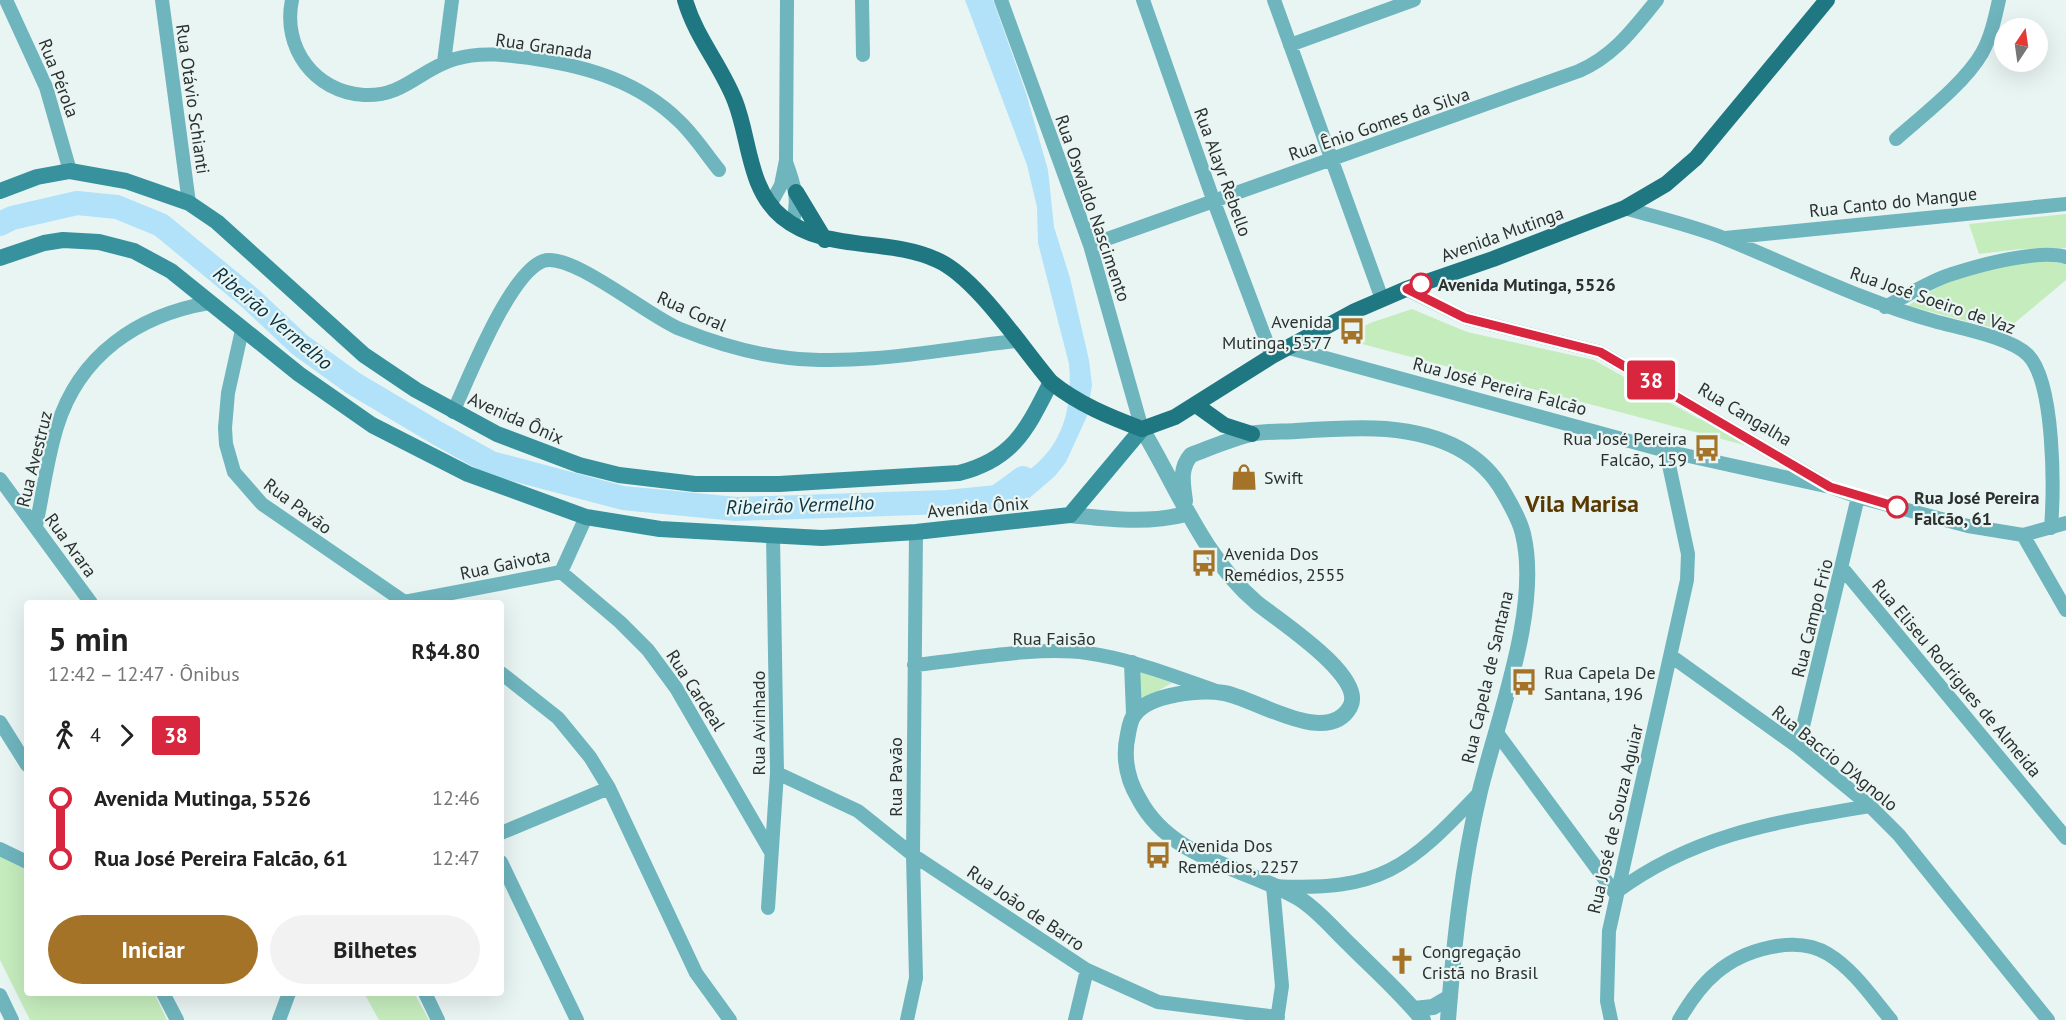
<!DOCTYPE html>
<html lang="pt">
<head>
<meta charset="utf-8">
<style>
	:root { --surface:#fff; --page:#f2f2f2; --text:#222; --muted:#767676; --accent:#a47328 }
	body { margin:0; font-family:"PT Sans",sans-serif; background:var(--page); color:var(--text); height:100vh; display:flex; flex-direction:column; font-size:22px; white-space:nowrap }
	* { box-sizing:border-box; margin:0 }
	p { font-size:20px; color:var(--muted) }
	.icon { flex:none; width:33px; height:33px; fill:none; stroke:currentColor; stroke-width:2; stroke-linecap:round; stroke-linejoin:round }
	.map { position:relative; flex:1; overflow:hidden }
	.side { position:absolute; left:24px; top:600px; width:480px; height:396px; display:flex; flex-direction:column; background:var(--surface); border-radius:6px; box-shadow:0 6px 24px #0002 }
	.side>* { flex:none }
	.badge { padding:0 12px; border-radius:4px; font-size:21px; line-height:39px }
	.needle { width:39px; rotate:13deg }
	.buttons { position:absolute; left:1994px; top:18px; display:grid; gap:12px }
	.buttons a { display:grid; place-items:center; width:54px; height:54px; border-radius:50%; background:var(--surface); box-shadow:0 6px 24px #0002; font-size:30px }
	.map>.badge { position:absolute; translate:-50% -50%; box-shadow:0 0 0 3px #fff }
	.legs { display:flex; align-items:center; gap:9px; height:66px; padding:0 24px; font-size:20px }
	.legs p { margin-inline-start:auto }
	.summary { display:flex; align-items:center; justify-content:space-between; height:102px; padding:0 24px }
	h1 { font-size:33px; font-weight:600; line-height:45px }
	.cta { display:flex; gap:12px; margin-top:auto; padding:12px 24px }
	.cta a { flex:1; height:69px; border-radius:36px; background:var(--accent); color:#fff; font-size:24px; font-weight:600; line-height:69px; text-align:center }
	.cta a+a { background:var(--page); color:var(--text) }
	ul { padding:0 24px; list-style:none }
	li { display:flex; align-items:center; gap:21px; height:60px; font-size:22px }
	li i { display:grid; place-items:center; width:9px; height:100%; margin:0 8px; background:currentColor }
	li i::after { content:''; width:15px; height:15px; margin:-8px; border:4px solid; border-radius:50%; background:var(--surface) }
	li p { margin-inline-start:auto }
	li:first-child i { background:linear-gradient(#0000 50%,currentColor 0) }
	li:last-child i { background:linear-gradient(currentColor 50%,#0000 0) }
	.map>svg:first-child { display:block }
	.green { fill:#c5ecbd }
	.water { fill:#b1e2f9 }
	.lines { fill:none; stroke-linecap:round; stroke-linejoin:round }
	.river { stroke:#b1e2f9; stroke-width:24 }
	.minor { stroke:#6fb5be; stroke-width:14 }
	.tertiary { stroke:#6fb5be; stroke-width:16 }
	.secondary { stroke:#37929e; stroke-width:16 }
	.primary { stroke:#1f7782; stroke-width:16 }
	.line-1-casing { stroke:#fff; stroke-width:14 }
	.line-1 { stroke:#d7263d; stroke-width:9 }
	.stop-1-dot { fill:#fff; stroke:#d7263d; stroke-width:3 }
	.labels { text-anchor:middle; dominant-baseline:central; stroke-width:4.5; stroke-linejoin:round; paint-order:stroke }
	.street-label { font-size:18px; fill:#2c3130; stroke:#e9f5f3 }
	.stop-label { font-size:18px; font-weight:bold; fill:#2c3130; stroke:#e9f5f3; text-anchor:start }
	.poi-label { font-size:18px; fill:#2c3130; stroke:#e9f5f3; text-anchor:start }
	.water-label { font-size:20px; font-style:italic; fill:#073040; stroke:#e9f5f3 }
	.district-label { font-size:24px; font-weight:bold; fill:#593900; stroke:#e9f5f3 }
</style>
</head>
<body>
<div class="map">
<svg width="2066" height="1020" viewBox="0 0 2066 1020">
	<rect width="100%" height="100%" fill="#e9f5f3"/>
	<path class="green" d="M 2066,214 L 2066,248 L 2021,249 L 1979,254 L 1969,224 Z
		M 2018,260 L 2066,263 L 2066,280 L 2005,331 L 1908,306 C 1942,281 1977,270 2018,260 Z
		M 1412,309 L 1467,332 L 1594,360 L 1697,418 L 1746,438 L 1744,445 L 1343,339 L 1370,323 Z
		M 1136,670 L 1172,683 L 1136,703 Z
		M 0,855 L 27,866 L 27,993 L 154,993 L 167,1020 L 30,1020 L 0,960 Z
		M 364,993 L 414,993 L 429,1020 L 379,1020 Z"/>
	<path class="water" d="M 965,0 L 993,0 L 1026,93 L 1048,170 L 1054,227 L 1070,278 L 1089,360 L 1092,385 L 1087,416 L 1066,462 L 1055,476 L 1026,501 L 1005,503 L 997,497 L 1003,484 C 1056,463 1074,419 1069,364 L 1038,243 L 1037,207 L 1027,165 Z"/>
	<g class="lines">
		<path class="river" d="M 0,224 L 12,218 L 77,203 L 117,207 L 161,225 L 251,299 L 300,345 L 353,383 L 437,433 L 491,463 L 623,498 L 736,509 L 947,502 L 997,497 L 1023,478"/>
		<path class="minor" d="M 6,0 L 46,87 L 70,171
			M 162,0 L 189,203
			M 292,0 C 282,47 314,92 364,95 C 404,97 420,69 455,59 C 481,51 509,55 536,59 C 589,67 639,82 679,121 C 694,135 706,154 719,170
			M 862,0 L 863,55
			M 1001,0 L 1090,245 L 1142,429
			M 1143,0 L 1214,202 L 1272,356
			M 1274,0 L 1382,299
			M 1290,45 L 1414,0
			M 444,62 L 452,0
			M 1896,139 C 1922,116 1965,83 1982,53 C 1991,37 1995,18 1999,0
			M 786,162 C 794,184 800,201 792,224
			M 770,205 L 781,185 L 786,160 L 787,0
			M 1625,208 C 1658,218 1694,226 1726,239 C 1795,267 1862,301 1934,321 C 1958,328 2010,337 2028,355 C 2055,383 2054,489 2051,528
			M 1725,238 L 2066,204
			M 1090,245 L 1579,71 C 1614,56 1633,29 1657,0
			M 1406,289 L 1465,318 L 1600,352 L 1820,481
			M 1885,307 C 1907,296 1929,281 1952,274 C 1980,265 2038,249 2066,257
			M 242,330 L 228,393 L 225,428 L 226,444 L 234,472 L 262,504 L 406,603
			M 1289,348 L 1666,451 L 1830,487 L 1858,497 L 1968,526 L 2023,535 L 2066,523
			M 453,412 C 469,378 509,274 543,261 C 571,251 649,317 680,329 C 715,343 751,354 789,358 C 864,366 942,349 1016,341
			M 0,479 L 91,603
			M 36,526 C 43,493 47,459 57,427 C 79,355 138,315 209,303
			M 2023,535 L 2066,610
			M 1843,569 L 2066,838
			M 561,572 L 620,622 L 648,650 L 676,688 L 771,852
			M 399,603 L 561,572 L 586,517
			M 1671,656 L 1798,747 L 1870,806 L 1899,835 L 2048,1020
			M 914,665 C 966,660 1036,646 1087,653 C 1131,659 1173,676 1214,690
			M 501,673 L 558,718 L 590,757 L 609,788 L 696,973 L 730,1020
			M 0,722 L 27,765
			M 1497,733 L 1615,893 C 1694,834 1776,822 1870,806
			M 1798,747 L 1858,497
			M 777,773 L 858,811 L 913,855 L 1087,970 L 1158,1002 L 1278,1017
			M 501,833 L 609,788
			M 0,849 L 27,862
			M 501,862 L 577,1020
			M 768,908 L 777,773 L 773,536
			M 163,993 L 177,1020
			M 425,993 L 438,1020
			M 0,995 L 12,1020
			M 279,1020 L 289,993
			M 907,1020 L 916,978 L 913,855 L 916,532
			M 1075,1020 L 1087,970
			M 1277,1020 L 1282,986 L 1273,886 C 1381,892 1408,868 1480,792
			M 1611,1020 L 1607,1001 L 1609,931 L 1687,580 L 1688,554 L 1666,451
			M 1679,1020 C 1689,1003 1700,986 1716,973 C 1743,950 1795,934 1828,954 C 1853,969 1872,997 1891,1020"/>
		<path class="tertiary" d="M 1142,429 C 1178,489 1203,557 1257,603 C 1278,620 1367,677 1350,707 C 1327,748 1255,698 1224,693 C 1201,689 1150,694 1135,714 C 1131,718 1129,728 1128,734 C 1123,756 1127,779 1139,799 C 1172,861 1245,866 1300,899 C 1319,911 1333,929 1350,945 C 1375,970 1401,993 1423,1020
			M 1185,501 C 1183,484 1179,469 1191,455 C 1210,448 1230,439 1251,434 C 1265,431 1281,432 1296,431 C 1326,429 1356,427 1386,429 C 1434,433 1480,449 1504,493 C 1511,505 1520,520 1523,534 C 1541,608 1498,717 1480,791 C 1462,866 1454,943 1448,1020
			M 1070,515 C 1110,519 1147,524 1186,514
			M 1132,663 L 1134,714
			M 1414,1009 L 1433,1007 L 1450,997"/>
		<path class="secondary" d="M 0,191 L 37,177 L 70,171 L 126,181 L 189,203 L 217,222 L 364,355 L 416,390 L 497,434 L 579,465 L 619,475 L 695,484 L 779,484 L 959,473 C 1014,459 1027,429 1051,382
			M 0,258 L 44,243 L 63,240 L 99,242 L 134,251 L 171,271 L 299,374 L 372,425 L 468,474 L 586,517 L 660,529 L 822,538 L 916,532 L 1070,515 L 1142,429"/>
		<path class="primary" d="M 685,0 C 696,38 721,65 735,101 C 750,139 748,189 782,217 C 826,253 887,237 937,260 C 976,277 1022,348 1051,382 C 1078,404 1110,417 1142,429 L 1175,417 L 1272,356 L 1355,311 L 1406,289 L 1493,259 L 1625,208 L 1666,184 L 1696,158 L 1827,0
			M 796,192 L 825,240
			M 1196,405 L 1224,425 L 1252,434"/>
	</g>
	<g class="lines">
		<defs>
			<path id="line-1" d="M 1421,284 L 1407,289 L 1465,318 L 1600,352 L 1830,487 L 1897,507"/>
		</defs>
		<use href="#line-1" class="line-1-casing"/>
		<use href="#line-1" class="line-1"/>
	</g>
	<defs>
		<symbol id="bus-bare" viewBox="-9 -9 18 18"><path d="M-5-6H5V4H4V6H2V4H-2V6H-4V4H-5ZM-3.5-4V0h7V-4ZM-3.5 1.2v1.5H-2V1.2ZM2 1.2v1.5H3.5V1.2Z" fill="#a47328" stroke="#e9f5f3" stroke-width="2.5" paint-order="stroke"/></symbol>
		<symbol id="shop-bare" viewBox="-9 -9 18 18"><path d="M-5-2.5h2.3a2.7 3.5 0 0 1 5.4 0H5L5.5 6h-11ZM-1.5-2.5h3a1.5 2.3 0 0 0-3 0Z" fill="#a47328" stroke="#e9f5f3" stroke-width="2.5" paint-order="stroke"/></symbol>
		<symbol id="church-bare" viewBox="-9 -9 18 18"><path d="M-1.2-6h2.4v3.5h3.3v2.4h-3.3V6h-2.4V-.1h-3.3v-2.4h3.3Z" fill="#a47328" stroke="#e9f5f3" stroke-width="2.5" paint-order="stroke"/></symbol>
	</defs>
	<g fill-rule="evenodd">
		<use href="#bus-bare" x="1333" y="312" width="38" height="38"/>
		<use href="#bus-bare" x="1688" y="429" width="38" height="38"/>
		<use href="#shop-bare" x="1225" y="458" width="38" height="38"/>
		<use href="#bus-bare" x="1185" y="544" width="38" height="38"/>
		<use href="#bus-bare" x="1505" y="663" width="38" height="38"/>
		<use href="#bus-bare" x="1139" y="836" width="38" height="38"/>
		<use href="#church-bare" x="1383" y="942" width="38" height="38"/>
	</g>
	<g class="stop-1-dot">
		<circle cx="1421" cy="284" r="10"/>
		<circle cx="1897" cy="507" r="10"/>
	</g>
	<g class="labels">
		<g class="street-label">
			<text transform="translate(544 46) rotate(8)">Rua Granada</text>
			<text transform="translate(59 78) rotate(69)">Rua Pérola</text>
			<text transform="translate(193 99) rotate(82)">Rua Otávio Schianti</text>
			<text transform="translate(1379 124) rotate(-19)">Rua Ênio Gomes da Silva</text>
			<text transform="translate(1223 172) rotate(70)">Rua Alayr Rebello</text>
			<text transform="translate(1893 202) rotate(-6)">Rua Canto do Mangue</text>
			<text transform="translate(1093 208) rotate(71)">Rua Oswaldo Nascimento</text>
			<text transform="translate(1502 234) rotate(-20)">Avenida Mutinga</text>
			<text transform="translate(1933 300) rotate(19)">Rua José Soeiro de Vaz</text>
			<text transform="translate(692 311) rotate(24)">Rua Coral</text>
			<text transform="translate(1500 386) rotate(15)">Rua José Pereira Falcão</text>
			<text transform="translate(1745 414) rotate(31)">Rua Cangalha</text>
			<text transform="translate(516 418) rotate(24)">Avenida Ônix</text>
			<text transform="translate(34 459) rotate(-76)">Rua Avestruz</text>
			<text transform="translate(298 506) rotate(37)">Rua Pavão</text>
			<text transform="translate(978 507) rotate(-5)">Avenida Ônix</text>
			<text transform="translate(71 545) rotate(54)">Rua Arara</text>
			<text transform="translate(505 564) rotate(-12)">Rua Gaivota</text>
			<text transform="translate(1812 618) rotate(-76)">Rua Campo Frio</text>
			<text x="1054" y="638">Rua Faisão</text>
			<text transform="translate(1487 677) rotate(-77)">Rua Capela de Santana</text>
			<text transform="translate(1957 678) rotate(50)">Rua Eliseu Rodrigues de Almeida</text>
			<text transform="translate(696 690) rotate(57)">Rua Cardeal</text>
			<text transform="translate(758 723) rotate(-90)">Rua Avinhado</text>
			<text transform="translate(1835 758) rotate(39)">Rua Baccio D'Agnolo</text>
			<text transform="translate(895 777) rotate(-90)">Rua Pavão</text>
			<text transform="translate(1615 819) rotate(-77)">Rua José de Souza Aguiar</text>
			<text transform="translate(1026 908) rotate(34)">Rua João de Barro</text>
		</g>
		<g class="stop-label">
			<text x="1438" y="284">Avenida Mutinga, 5526</text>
			<text x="1914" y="497">Rua José Pereira<tspan x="1914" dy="21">Falcão, 61</tspan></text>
		</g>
		<g class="poi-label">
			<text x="1332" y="321" text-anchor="end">Avenida<tspan x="1332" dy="21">Mutinga, 5577</tspan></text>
			<text x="1687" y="438" text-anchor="end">Rua José Pereira<tspan x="1687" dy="21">Falcão, 159</tspan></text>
			<text x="1264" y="477">Swift</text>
			<text x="1224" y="553">Avenida Dos<tspan x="1224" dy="21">Remédios, 2555</tspan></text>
			<text x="1544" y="672">Rua Capela De<tspan x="1544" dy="21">Santana, 196</tspan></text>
			<text x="1178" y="845">Avenida Dos<tspan x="1178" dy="21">Remédios, 2257</tspan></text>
			<text x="1422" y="951">Congregação<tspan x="1422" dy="21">Cristã no Brasil</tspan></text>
		</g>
		<g class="water-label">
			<text transform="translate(273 318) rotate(40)">Ribeirão Vermelho</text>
			<text transform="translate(800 505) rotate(-2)">Ribeirão Vermelho</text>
		</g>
		<g class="district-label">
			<text x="1582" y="503">Vila Marisa</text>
		</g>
	</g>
</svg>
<div class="buttons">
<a><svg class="needle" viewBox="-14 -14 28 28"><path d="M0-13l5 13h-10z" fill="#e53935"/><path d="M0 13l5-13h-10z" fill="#767676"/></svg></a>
</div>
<b class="badge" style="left:1651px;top:380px;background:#d7263d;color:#fff">38</b>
<section class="side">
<div class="summary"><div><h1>5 min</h1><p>12:42 – 12:47 · Ônibus</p></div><b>R$4.80</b></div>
<div class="legs"><svg class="icon" aria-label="walk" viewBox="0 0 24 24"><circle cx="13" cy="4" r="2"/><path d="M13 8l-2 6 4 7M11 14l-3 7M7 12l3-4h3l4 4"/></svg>4<svg class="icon" aria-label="forward" viewBox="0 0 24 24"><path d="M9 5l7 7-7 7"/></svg><b class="badge" style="background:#d7263d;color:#fff">38</b></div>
<ul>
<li><i style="color:#d7263d"></i><b>Avenida Mutinga, 5526</b><p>12:46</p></li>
<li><i style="color:#d7263d"></i><b>Rua José Pereira Falcão, 61</b><p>12:47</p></li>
</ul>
<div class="cta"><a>Iniciar</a><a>Bilhetes</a></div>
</section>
</div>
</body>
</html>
